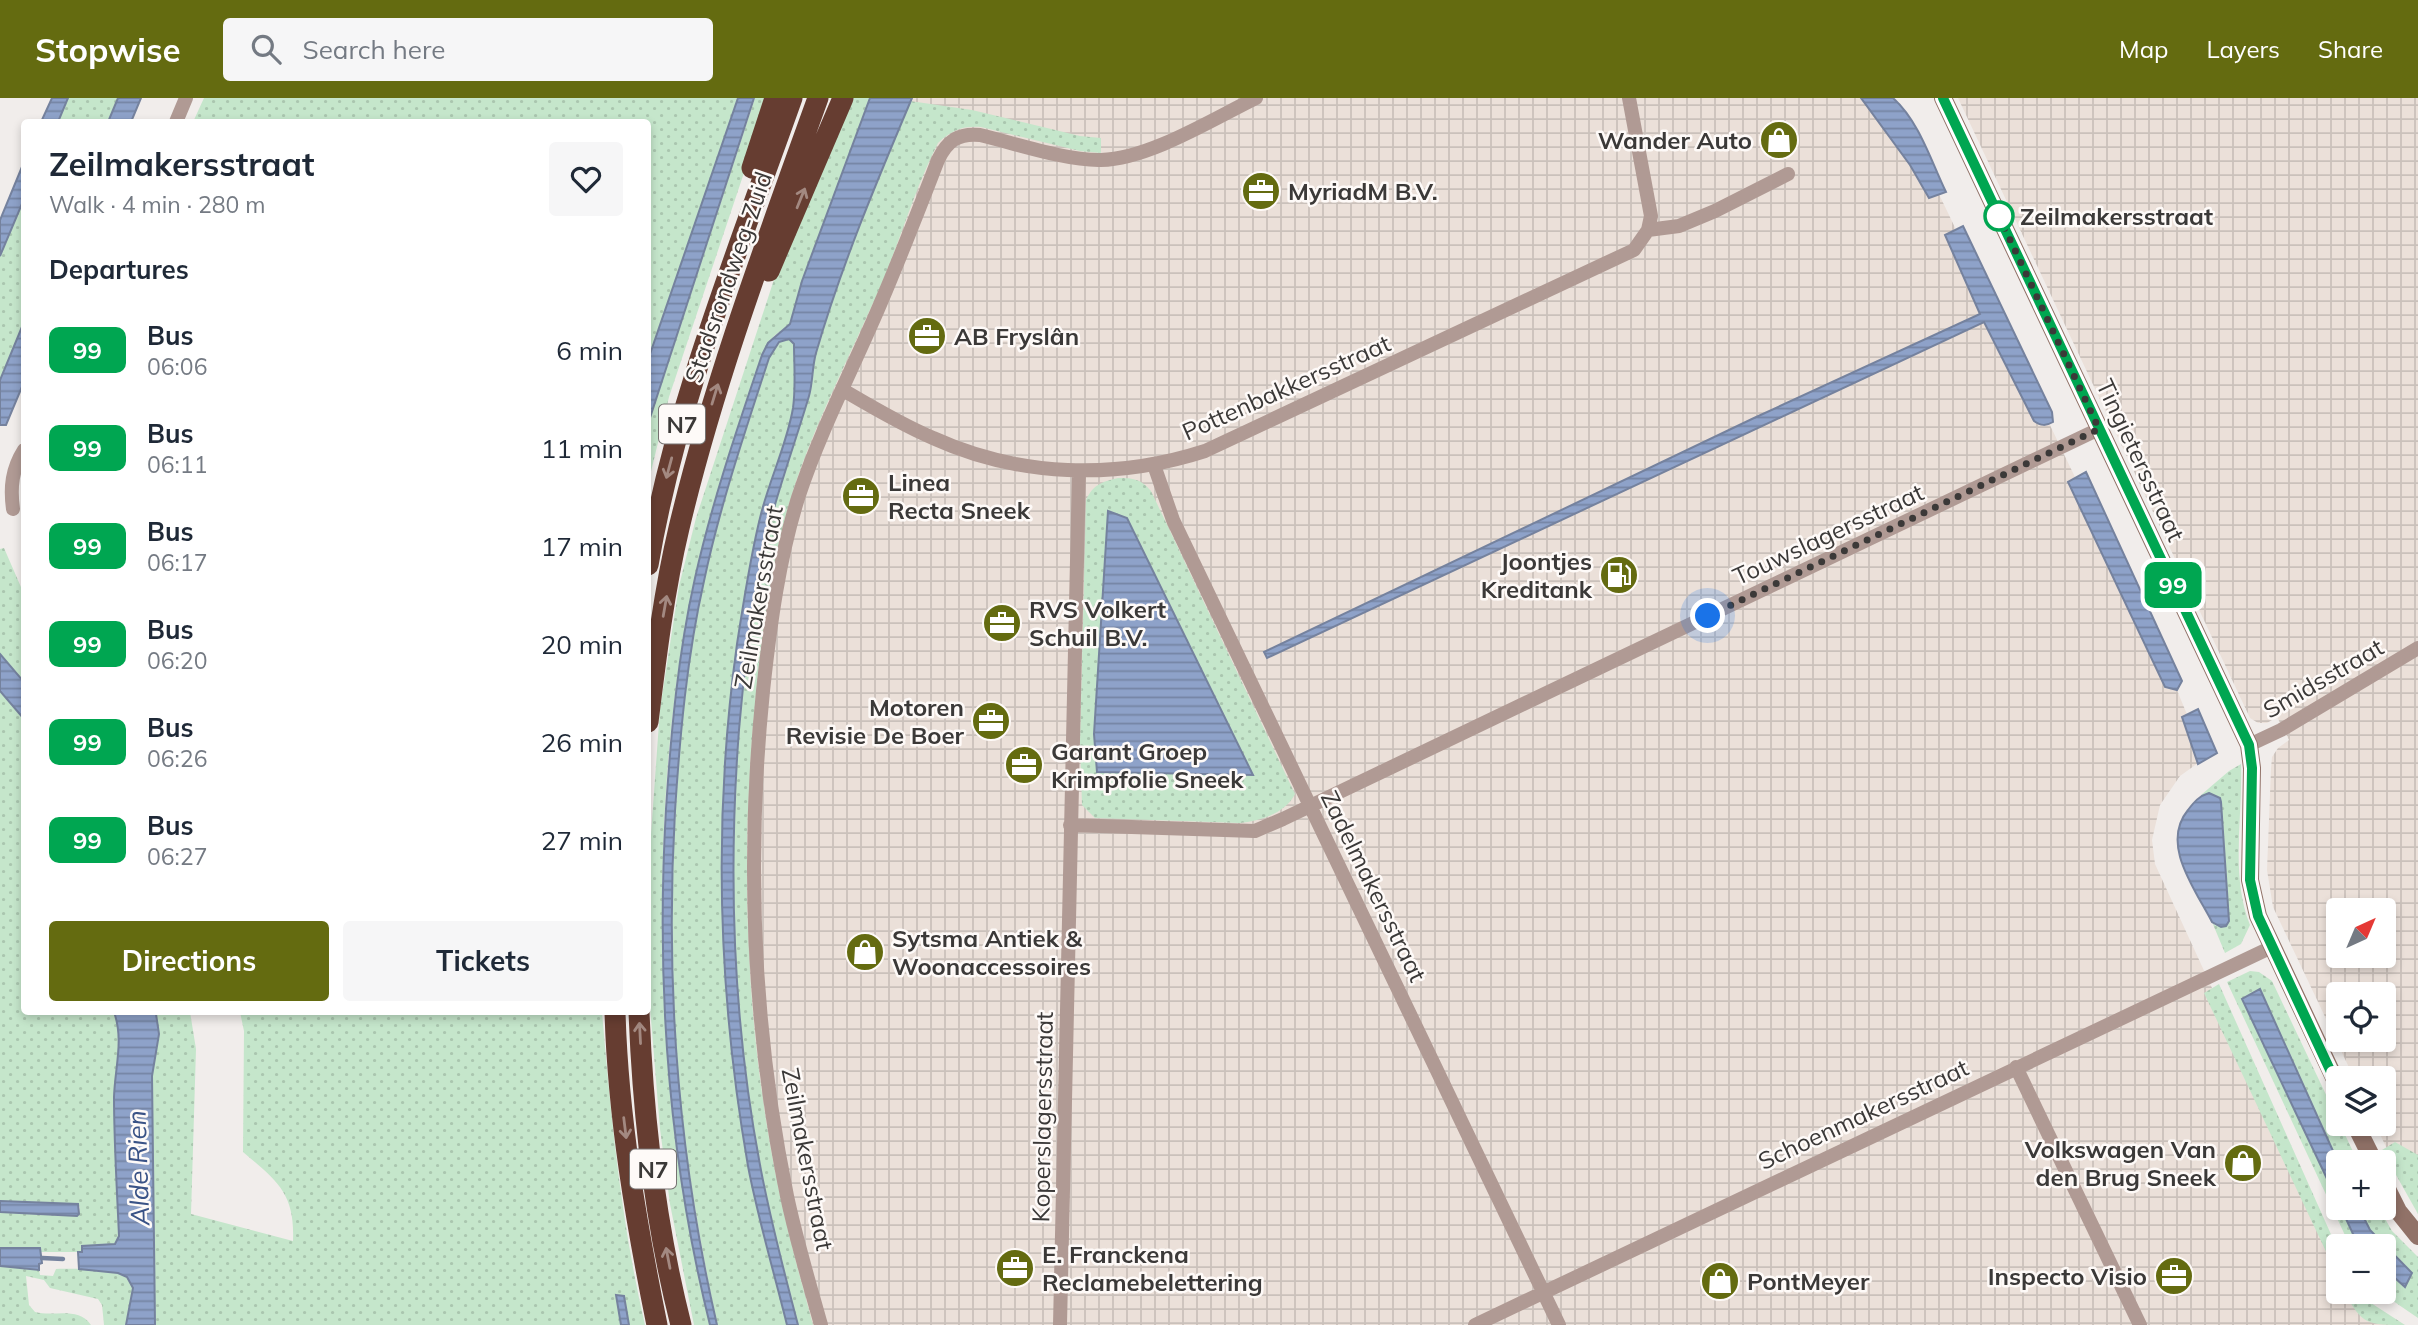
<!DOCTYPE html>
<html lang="en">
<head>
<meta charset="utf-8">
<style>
	:root { --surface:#fff; --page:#f6f6f7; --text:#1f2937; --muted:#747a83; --accent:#646b10 }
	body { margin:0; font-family:Mulish,sans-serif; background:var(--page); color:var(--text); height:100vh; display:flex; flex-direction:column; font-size:26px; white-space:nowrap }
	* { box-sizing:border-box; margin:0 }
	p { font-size:23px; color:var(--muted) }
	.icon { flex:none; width:38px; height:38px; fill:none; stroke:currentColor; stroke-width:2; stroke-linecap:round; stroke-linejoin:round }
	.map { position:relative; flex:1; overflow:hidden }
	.sheet { position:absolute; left:21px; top:21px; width:630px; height:896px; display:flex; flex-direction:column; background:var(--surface); border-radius:7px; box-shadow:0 4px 10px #0003 }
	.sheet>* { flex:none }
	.badge { padding:0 14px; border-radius:10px; font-size:24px; line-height:46px }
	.needle { width:46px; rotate:44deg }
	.controls { position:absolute; left:2326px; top:800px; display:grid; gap:14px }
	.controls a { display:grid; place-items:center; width:70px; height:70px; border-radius:7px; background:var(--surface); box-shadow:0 4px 10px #0003; font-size:35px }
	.you { position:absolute; width:35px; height:35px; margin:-18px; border:5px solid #fff; border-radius:50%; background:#1a73e8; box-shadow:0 0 0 10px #1a73e833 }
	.map>.badge { position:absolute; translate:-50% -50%; box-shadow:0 0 0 4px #fff }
	h2 { padding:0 28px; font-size:26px; line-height:63px }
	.round { display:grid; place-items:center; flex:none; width:74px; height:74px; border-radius:7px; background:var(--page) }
	.headline { display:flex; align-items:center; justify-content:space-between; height:119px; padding:0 28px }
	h1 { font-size:33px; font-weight:700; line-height:52px }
	.action { display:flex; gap:14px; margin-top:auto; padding:14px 28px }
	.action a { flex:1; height:80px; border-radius:7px; background:var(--accent); color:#fff; font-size:28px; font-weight:700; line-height:80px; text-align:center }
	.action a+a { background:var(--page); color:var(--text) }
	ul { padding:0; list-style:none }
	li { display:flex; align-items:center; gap:21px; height:98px; padding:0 28px }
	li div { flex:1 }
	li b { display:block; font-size:26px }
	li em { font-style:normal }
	li .badge { min-width:77px; font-weight:700; text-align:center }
	header { display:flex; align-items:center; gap:42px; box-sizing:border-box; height:98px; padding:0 35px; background:var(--accent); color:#fff }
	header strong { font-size:33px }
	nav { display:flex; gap:38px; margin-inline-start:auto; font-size:24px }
	.search { width:490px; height:63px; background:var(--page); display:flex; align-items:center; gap:18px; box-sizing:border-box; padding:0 24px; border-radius:7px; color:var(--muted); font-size:26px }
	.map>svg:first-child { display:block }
	.industrial { fill:url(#industrial-grid); fill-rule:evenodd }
	.grass { fill:url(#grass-dots); fill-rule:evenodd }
	.water { fill:url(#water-rules); stroke:#75829e; stroke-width:2 }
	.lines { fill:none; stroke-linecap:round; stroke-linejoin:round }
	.stream { stroke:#75829e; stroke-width:4.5 }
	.street { stroke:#b09a94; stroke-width:14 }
	.secondary { stroke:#917268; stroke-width:18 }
	.highway { stroke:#663d31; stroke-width:21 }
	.oneway { stroke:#a38981 }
	.line-casing { stroke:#fff; stroke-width:16 }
	.line { stroke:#00a651; stroke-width:10 }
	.walk { stroke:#3b3938; stroke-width:7; stroke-dasharray:0 12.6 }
	.stop-dot { fill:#fff; stroke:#00a651; stroke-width:3.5 }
	.labels { text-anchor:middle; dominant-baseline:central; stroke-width:5; stroke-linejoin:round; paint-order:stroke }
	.shield { fill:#fefaf8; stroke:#767372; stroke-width:2 }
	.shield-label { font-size:23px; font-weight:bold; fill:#3b3938 }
	.poi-label { font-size:24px; font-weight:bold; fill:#3b3938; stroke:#fefaf8; text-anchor:start }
	.stop-label { font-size:24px; font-weight:bold; fill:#3b3938; stroke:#fefaf8; text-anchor:start }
	.street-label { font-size:24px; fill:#3b3938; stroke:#fefaf8 }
	.water-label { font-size:26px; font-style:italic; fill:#395286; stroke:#fefaf8 }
</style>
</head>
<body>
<header>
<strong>Stopwise</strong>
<div class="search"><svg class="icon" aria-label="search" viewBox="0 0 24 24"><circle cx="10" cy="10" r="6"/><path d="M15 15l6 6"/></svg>Search here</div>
<nav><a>Map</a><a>Layers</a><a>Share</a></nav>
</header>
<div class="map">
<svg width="2418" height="1227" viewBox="0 0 2418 1227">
	<defs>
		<pattern id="industrial-grid" width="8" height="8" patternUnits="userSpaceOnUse" patternTransform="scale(1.75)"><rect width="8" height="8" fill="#ebe0d9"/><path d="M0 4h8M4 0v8" fill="none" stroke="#cac1bb"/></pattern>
		<pattern id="grass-dots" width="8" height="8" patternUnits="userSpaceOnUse" patternTransform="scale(1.75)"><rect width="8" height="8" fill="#c5e6cb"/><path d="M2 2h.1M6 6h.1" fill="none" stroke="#aac6af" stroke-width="1.8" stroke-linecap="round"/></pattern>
		<pattern id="water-rules" width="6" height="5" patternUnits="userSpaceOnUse" patternTransform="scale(1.75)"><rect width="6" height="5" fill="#8ea2c9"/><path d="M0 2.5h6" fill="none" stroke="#7585a4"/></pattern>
	</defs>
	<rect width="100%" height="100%" fill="#f1edeb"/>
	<path class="industrial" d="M 890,0 L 1873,0 L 1936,90 L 2174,585 L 2205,660 L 2180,678 L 2160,707 L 2152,742 L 2155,766 L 2338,1164 L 2338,1194 L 2352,1194 L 2390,1227 L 793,1227 L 744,1011 L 738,581 Z
		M 1958,0 L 2418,0 L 2418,1091 L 2389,1055 L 2375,1026 L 2384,1026 L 2384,980 L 2354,980 L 2273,809 L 2267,772 L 2271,671 L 2272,659 L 2278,650 L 2289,642 L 2277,619 L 2267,625 L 2258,625 L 2250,620 ZM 2338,812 L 2384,812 L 2384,858 L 2338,858 ZM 2338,896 L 2384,896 L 2384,942 L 2338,942 Z"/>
	<path class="grass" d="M 68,0 L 118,0 L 108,24 L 58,24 Z
		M 204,0 L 738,0 L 648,262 L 648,24 L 193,24 Z
		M 755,0 L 769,0 L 669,299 L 648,386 L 648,326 Z
		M 850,0 L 870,0 L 802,183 L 790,226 L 774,238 L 762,257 C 737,331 712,404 695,480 C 659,645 656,824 670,992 C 676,1071 694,1149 710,1227 L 694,1227 L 670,1106 L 660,1031 L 649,897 L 648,778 L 660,611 L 679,488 L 696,420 L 783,154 Z
		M 910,3 L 972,12 L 1080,38 L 1101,40 L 1101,55 L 1080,53 L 981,29 C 962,28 952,32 938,45 C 915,90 901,140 881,187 C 851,256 815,324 792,396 C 772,459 763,529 756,595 C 739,763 745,937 781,1102 C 790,1144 802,1186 813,1227 L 798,1227 C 785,1174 770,1121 760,1067 C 723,874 724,664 759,470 C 767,425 782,380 796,336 C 800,323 807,309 810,295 C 813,282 812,270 815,257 C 839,170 878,87 910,3 Z
		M 24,101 L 24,224 L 0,282 L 0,158 Z
		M 784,241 L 789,241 L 794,246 C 794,267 796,289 793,309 C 787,346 770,380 761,416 C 750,459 744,502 737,546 C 713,718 718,896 748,1068 C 758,1121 774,1174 787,1227 L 717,1227 C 695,1119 676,1008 672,898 C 670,834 672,771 676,708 C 680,632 688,556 704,483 C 720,407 746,334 769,260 L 774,249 Z
		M 1118,380 C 1133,380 1141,381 1151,393 L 1295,696 C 1286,715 1260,723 1240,725 L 1095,720 L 1082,707 L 1080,644 L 1086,402 C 1093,387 1101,384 1118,380 ZM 1109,413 L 1127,420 L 1253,677 Z
		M 4,450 L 24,496 L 24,584 L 0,556 L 0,451 Z
		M 0,593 L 24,621 L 24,914 L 114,914 C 124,942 115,969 114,999 C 114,1045 118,1092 119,1138 L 115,1146 L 83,1148 L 82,1154 L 40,1154 L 40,1150 L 0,1150 L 0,1114 L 79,1116 L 80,1109 L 77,1106 L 0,1103 Z
		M 2241,666 C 2243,719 2230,777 2250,827 L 2241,846 L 2225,855 L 2212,824 L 2216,828 L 2201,697 L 2229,673 Z
		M 2250,873 L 2259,874 L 2272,883 L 2358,1064 L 2338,1064 L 2260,892 L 2242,902 L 2338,1104 L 2338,1110 L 2341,1110 L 2353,1136 L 2363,1148 L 2350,1148 L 2227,884 Z
		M 2219,886 L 2338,1152 L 2338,1179 L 2204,895 Z
		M 155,914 L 190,914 L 196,951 L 191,1116 L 293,1143 C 295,1095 277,1083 243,1054 L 244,933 L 240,914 L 602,914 C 611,1019 621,1124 645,1227 L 629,1227 L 624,1198 L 616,1197 L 621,1227 L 155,1227 L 152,978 L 159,936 Z
		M 2395,1044 L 2418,1057 L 2418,1116 L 2382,1052 Z
		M 2359,1110 L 2379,1110 L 2392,1133 L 2418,1159 L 2418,1220 L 2380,1194 L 2384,1194 L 2384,1170 L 2405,1189 L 2412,1175 L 2370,1132 Z
		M 0,1168 L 39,1172 L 40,1177 L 53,1178 L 56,1171 C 71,1171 117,1169 128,1180 C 130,1183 131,1187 133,1190 L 126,1227 L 104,1227 L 102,1207 L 98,1201 L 50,1190 L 44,1182 L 26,1178 L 29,1207 L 35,1214 C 55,1219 78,1208 91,1227 L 0,1227 Z
		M 2345,1194 L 2360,1194 L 2371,1205 L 2405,1227 C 2369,1227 2361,1227 2345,1194 Z"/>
	<path class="water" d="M 52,0 L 68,0 L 58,24 L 41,24 Z
		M 118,0 L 141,0 L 131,24 L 108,24 Z
		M 738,0 L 754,0 L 648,326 L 648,262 Z
		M 870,0 L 912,0 C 877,83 841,168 816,255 C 812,269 813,284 809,298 C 792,355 771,410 760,468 C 749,522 744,577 739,632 C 728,776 733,924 760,1067 C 770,1121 784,1174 798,1227 L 787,1227 C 774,1174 758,1121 748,1068 C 718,896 713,719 737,546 C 744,502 750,459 761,416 C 770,380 787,346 793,310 C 796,289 794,267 794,246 L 789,241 L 779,244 L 769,260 C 745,334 720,407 704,483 C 687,558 680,636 675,713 C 665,886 678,1058 717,1227 L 710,1227 C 668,1058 656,884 666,711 C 671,634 678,556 695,480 C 712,404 737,331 762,257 L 768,245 L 790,226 L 802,183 Z
		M 1861,0 L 1893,0 C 1919,23 1931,63 1946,94 L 1929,100 L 1910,67 Z
		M 24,64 L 24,101 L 0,158 L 0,122 Z
		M 1963,128 L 2052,314 L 2053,324 C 2046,328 2041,328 2034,323 L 1984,224 L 1267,560 L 1264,554 L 1754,320 L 1980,216 L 1945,137 Z
		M 24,224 L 24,284 L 6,327 L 0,327 L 0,282 Z
		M 2086,374 L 2182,583 L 2177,592 L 2165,589 L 2068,384 Z
		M 1108,413 L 1127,420 L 1253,677 L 1097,674 L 1094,636 Z
		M 0,556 L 24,584 L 24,621 L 0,593 Z
		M 2198,611 L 2217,655 L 2198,666 L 2182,619 Z
		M 2209,695 L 2220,700 L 2221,704 L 2229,823 L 2226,828 L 2221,829 L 2212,824 C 2195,791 2160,746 2188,712 C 2194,704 2199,698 2209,695 Z
		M 2260,891 L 2338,1064 L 2338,1104 L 2242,901 Z
		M 114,914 L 155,914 L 156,916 L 159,936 L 152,978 L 155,1227 L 126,1227 L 133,1190 L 127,1179 L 118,1175 L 79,1171 L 78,1154 L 82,1154 L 82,1148 L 115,1146 L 119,1138 C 117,1092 114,1045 114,999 C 115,969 124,942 114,914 Z
		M 0,1103 L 78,1106 L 79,1116 L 77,1118 L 0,1114 Z
		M 2341,1110 L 2359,1110 L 2370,1132 L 2412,1175 L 2405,1189 L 2384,1170 L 2384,1148 L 2363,1148 L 2353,1136 Z
		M 0,1150 L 40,1150 L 42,1165 L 39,1166 L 39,1172 L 0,1168 Z
		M 616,1197 L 624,1198 L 629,1227 L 621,1227 Z"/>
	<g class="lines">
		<path class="stream" d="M 42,1160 L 63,1161"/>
		<path class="street" d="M 176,24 L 186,0
			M 1648,132 L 1679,128 L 1715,113 L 1788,76
			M 843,292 C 872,309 902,327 933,340 C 1019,379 1115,382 1205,353 L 1634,152 L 1648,132 L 1651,118 L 1629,0
			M 1154,367 L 1173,422 L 1559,1227
			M 13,411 C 10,389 12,371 24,352
			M 2249,647 L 2281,632 L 2418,550
			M 1070,727 L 1255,733 L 1283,721 L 2099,331
			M 2016,969 L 2140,1227
			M 821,1227 C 809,1184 796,1141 787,1098 C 753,932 746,761 763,593 C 770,528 779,459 799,397 C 819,337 847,282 872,225 C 896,171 917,116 938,62 C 947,43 958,35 980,37 C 1014,45 1067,63 1101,62 C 1149,61 1213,21 1256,0
			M 1060,1227 L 1079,373
			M 1475,1227 L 2272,849"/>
		<path class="secondary" d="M 1943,0 L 2249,647 L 2252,670 L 2250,782 L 2258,818 L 2338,988
			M 2355,1026 L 2374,1064
			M 2384,1085 L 2398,1113 L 2418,1138"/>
		<path class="highway" d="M 752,70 L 775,0
			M 769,173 L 843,0
			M 648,467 C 675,308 738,152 792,0
			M 648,624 C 656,559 664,493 679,430 C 714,283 767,142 818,0
			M 615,914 C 618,1019 636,1124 657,1227
			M 639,914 C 643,1018 655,1125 681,1227"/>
	</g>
	<defs><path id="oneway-shaft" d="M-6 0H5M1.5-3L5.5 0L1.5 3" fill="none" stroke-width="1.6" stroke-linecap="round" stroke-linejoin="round" transform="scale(1.75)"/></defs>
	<g class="oneway">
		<use href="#oneway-shaft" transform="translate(801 100) rotate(-68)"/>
		<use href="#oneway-shaft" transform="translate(715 296) rotate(-73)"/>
		<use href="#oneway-shaft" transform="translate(669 370) rotate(105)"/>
		<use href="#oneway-shaft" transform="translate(665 508) rotate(-80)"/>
		<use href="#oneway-shaft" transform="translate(640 935) rotate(-93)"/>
		<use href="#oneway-shaft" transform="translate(625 1030) rotate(83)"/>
		<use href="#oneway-shaft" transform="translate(668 1160) rotate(-101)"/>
	</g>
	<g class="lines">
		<defs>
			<path id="line" d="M 1943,0 L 2249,647 L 2252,670 L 2250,782 L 2258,818 L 2338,989"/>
		</defs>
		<use href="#line" class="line-casing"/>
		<use href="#line" class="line"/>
		<path class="walk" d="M 1708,518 L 2099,331 L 1998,116 L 1999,118"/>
	</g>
	<defs>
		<symbol id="shop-disc" viewBox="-11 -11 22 22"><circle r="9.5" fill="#646b10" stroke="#fefaf8"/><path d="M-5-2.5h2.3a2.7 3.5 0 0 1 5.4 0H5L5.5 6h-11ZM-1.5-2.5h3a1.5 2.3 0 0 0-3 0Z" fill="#fff"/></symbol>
		<symbol id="office-disc" viewBox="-11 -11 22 22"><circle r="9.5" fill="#646b10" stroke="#fefaf8"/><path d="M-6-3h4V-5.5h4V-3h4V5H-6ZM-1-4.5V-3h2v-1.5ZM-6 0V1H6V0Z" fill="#fff"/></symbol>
		<symbol id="fuel-disc" viewBox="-11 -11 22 22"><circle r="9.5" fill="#646b10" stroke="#fefaf8"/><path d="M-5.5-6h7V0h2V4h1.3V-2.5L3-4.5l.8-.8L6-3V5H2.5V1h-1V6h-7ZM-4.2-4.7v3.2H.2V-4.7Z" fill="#fff"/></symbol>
	</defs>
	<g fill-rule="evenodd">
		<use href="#shop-disc" x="1757" y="20" width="44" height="44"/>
		<use href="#office-disc" x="1239" y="71" width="44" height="44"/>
		<use href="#office-disc" x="905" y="216" width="44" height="44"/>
		<use href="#office-disc" x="839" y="376" width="44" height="44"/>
		<use href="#fuel-disc" x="1597" y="455" width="44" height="44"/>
		<use href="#office-disc" x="980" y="503" width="44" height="44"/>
		<use href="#office-disc" x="969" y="601" width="44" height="44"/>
		<use href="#office-disc" x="1002" y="645" width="44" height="44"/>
		<use href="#shop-disc" x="843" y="832" width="44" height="44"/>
		<use href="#shop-disc" x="2221" y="1043" width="44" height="44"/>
		<use href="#office-disc" x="993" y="1148" width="44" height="44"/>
		<use href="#office-disc" x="2152" y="1156" width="44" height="44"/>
		<use href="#shop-disc" x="1698" y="1161" width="44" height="44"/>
	</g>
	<circle class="stop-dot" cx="1999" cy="118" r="14"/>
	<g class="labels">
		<g class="shield">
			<rect x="659" y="306.5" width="46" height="39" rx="5"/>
			<rect x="630" y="1051.5" width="46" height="39" rx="5"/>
		</g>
		<g class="shield-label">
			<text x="682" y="326">N7</text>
			<text x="653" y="1071">N7</text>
		</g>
		<g class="poi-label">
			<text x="1752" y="42" text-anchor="end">Wander Auto</text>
			<text x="1288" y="93">MyriadM B.V.</text>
			<text x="954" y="238">AB Fryslân</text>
			<text x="888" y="384">Linea<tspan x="888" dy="28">Recta Sneek</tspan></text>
			<text x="1592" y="463" text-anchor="end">Joontjes<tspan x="1592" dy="28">Kreditank</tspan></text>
			<text x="1029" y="511">RVS Volkert<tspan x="1029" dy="28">Schuil B.V.</tspan></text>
			<text x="964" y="609" text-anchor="end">Motoren<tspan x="964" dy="28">Revisie De Boer</tspan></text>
			<text x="1051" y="653">Garant Groep<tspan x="1051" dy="28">Krimpfolie Sneek</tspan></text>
			<text x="892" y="840">Sytsma Antiek &amp;<tspan x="892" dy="28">Woonaccessoires</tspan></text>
			<text x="2216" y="1051" text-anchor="end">Volkswagen Van<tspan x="2216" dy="28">den Brug Sneek</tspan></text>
			<text x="1042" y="1156">E. Franckena<tspan x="1042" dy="28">Reclamebelettering</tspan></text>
			<text x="2147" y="1178" text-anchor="end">Inspecto Visio</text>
			<text x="1747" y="1183">PontMeyer</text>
		</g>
		<g class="stop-label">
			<text x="2020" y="118">Zeilmakersstraat</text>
		</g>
		<g class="street-label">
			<text transform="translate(728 179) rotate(-71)">Stadsrondweg-Zuid</text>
			<text transform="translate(1286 289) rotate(-24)">Pottenbakkersstraat</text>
			<text transform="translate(2141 362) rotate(65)">Tingietersstraat</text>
			<text transform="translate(1828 436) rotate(-25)">Touwslagersstraat</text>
			<text transform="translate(758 499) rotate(-80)">Zeilmakersstraat</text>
			<text transform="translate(2323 580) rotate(-30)">Smidsstraat</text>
			<text transform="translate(1374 788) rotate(64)">Zadelmakersstraat</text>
			<text transform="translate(1863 1016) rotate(-25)">Schoenmakersstraat</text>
			<text transform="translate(1042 1019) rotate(-89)">Koperslagersstraat</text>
			<text transform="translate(808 1061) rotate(79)">Zeilmakersstraat</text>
		</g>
		<g class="water-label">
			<text transform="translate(138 1070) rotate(-92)">Alde Rien</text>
		</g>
	</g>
</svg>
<div class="controls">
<a><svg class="needle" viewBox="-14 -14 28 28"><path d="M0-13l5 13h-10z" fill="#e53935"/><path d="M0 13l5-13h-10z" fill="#747a83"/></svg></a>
<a><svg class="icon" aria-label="locate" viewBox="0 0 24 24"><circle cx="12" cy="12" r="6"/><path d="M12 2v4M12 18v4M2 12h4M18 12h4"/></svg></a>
<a><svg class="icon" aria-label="layers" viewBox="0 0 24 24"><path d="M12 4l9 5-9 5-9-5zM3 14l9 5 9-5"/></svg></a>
<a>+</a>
<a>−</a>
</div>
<div class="you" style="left:1708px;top:518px"></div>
<b class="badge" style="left:2173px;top:487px;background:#00a651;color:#fff">99</b>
<section class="sheet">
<div class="headline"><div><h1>Zeilmakersstraat</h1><p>Walk · 4 min · 280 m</p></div><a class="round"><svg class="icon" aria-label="heart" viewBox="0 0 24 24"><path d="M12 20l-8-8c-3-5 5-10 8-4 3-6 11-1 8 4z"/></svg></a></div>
<h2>Departures</h2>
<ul>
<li><span class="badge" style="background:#00a651;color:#fff">99</span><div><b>Bus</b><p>06:06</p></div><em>6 min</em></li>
<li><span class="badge" style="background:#00a651;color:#fff">99</span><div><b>Bus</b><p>06:11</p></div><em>11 min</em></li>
<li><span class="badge" style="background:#00a651;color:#fff">99</span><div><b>Bus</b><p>06:17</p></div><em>17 min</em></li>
<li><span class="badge" style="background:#00a651;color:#fff">99</span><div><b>Bus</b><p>06:20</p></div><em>20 min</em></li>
<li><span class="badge" style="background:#00a651;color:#fff">99</span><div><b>Bus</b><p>06:26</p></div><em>26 min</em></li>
<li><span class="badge" style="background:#00a651;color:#fff">99</span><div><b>Bus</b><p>06:27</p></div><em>27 min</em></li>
</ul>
<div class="action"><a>Directions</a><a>Tickets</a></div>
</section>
</div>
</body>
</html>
